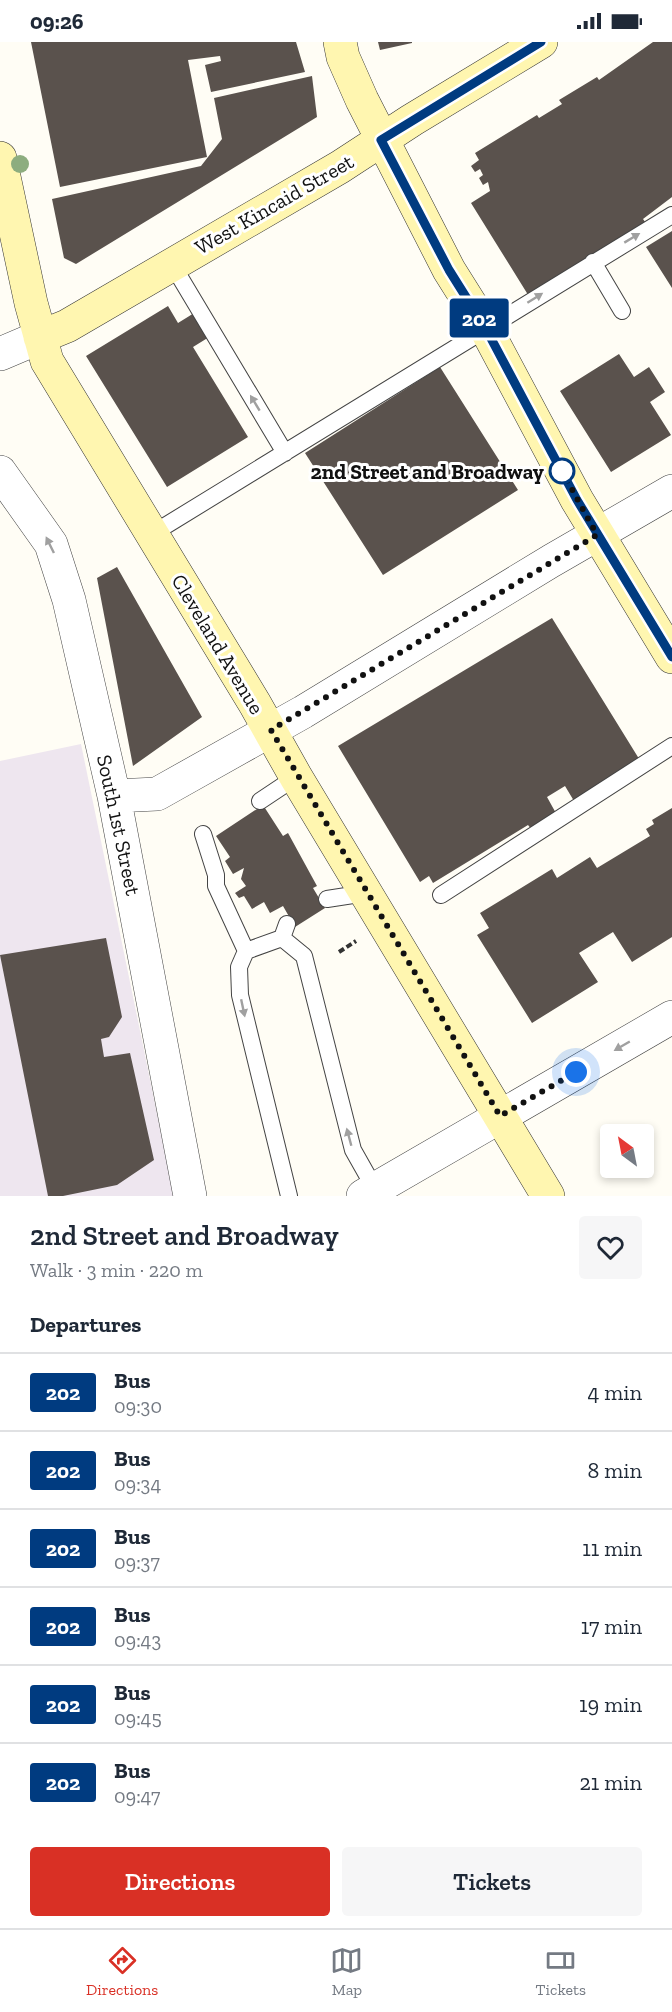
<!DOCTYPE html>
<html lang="en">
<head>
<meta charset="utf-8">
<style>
	:root { --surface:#fff; --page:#f6f6f7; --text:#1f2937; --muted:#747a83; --line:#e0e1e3; --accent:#d93025 }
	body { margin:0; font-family:"Zilla Slab",serif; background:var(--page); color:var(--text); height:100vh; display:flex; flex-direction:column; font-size:22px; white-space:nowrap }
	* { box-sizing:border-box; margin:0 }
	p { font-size:20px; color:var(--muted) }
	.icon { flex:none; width:33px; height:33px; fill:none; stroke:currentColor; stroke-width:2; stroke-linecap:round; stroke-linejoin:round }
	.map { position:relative; height:1154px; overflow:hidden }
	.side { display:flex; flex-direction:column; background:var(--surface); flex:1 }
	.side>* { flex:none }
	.badge { padding:0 12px; border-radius:4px; font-size:21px; line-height:39px }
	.needle { width:39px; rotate:328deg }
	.tools { position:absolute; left:600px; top:1082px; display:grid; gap:12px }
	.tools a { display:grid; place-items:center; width:54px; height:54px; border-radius:6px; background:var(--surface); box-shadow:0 3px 9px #0003; font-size:30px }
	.you { position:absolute; width:30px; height:30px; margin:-15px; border:4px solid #fff; border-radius:50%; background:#1a73e8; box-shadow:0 0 0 9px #1a73e833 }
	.map>.badge { position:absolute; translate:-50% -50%; box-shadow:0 0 0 3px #fff }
	h2 { padding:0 30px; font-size:22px; line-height:54px }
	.round { display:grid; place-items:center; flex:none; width:63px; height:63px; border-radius:6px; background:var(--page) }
	.summary { display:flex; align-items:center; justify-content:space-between; height:102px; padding:0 30px }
	h1 { font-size:28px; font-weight:600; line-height:45px }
	.cta { display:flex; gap:12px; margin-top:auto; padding:12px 30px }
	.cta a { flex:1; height:69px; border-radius:6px; background:var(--accent); color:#fff; font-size:24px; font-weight:600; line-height:69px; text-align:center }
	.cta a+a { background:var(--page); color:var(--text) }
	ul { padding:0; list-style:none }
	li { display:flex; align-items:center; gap:18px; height:78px; padding:0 30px; border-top:2px solid var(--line) }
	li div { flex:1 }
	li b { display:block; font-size:22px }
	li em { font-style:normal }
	li .badge { min-width:66px; font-weight:700; text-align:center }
	.status { display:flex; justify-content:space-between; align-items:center; height:42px; padding:0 30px; background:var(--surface); direction:ltr }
	.status svg { height:16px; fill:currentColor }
	.dock { display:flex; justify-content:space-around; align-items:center; height:84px; border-top:2px solid var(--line); background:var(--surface); font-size:16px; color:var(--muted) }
	.dock a { display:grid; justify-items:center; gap:3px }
	.dock .selected { color:var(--accent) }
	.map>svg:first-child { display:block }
	.industrial { fill:#eee6ef }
	.building { fill:#5a524d }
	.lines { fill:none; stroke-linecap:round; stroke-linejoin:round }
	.lane-casing { stroke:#444; stroke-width:18 }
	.street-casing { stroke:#444; stroke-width:34 }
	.secondary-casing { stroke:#333; stroke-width:34 }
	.path { stroke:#333; stroke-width:4; stroke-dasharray:6 3; stroke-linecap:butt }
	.lane { stroke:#fff; stroke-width:16 }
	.street { stroke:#fff; stroke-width:33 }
	.secondary { stroke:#fff6b0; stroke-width:33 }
	.tree { fill:#8dad7f }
	.oneway { fill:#a0a0a0 }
	.line-casing { stroke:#fff; stroke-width:14 }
	.line { stroke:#003b80; stroke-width:9 }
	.walk { stroke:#111; stroke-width:6; stroke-dasharray:0 10.8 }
	.stop-dot { fill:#fff; stroke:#003b80; stroke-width:3 }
	.labels { text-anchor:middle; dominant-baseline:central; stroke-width:6; stroke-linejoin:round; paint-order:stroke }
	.street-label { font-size:21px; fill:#111; stroke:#fff }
	.stop-label { font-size:21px; font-weight:bold; fill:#111; stroke:#fff; text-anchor:end }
</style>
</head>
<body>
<div class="status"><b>09:26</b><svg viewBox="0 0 49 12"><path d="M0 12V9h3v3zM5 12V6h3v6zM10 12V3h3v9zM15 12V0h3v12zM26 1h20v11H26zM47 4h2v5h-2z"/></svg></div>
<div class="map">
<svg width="672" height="1154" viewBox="0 0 672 1154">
	<rect width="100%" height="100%" fill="#fffdf5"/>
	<path class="industrial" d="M 81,702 L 174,1154 L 0,1154 L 0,719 Z"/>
	<path class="building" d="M 31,0 L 296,0 L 305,30 L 211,50 L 205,23 L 221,19 L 220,14 L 188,18 L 207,115 L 60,145 Z
		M 378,0 L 412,0 L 412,1 L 380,8 Z
		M 653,0 L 672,0 L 672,155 L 643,177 L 648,184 L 530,256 L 471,161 L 490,149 L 488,140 L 483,143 L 479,136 L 483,133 L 480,127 L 475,130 L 471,124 L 479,118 L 475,111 L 537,73 L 539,76 L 562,62 L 559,58 L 597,35 L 599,38 Z
		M 312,34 L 317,75 L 76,222 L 64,216 L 52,157 L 201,124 L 222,97 L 214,56 Z
		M 672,189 L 672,246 L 646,205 Z
		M 168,264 L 178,281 L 199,268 L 214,292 L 193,305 L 248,395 L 167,445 L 86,314 Z
		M 619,312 L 634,335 L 649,325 L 665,350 L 650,360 L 671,393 L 611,430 L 560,349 Z
		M 440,325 L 518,448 L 383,533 L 305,411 Z
		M 117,525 L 202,675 L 133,724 L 97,536 Z
		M 552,576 L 641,720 L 574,759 L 565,744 L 547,755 L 557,773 L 532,788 L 528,783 L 433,841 L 429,834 L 420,840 L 338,704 Z
		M 263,763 L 283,794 L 288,791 L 317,844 L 313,846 L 325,866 L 295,885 L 283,864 L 270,871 L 264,860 L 252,867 L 244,854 L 239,856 L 235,851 L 246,844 L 241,837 L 244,826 L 233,832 L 225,819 L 230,815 L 216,794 Z
		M 672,766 L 672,895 L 632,920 L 613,890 L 579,911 L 598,940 L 532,981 L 477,893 L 489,886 L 480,871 L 552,827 L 557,836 L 590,815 L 597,826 L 650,794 L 646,787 L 654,782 L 652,778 Z
		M 106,896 L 122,975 L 109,995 L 101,997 L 104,1015 L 130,1011 L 154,1118 L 117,1143 L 63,1154 L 48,1154 L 0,913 Z"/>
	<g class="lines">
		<defs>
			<path id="lane" d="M 593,220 L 622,269
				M 172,222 L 285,411
				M 152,492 L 672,173
				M 260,759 L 296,735
				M 203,792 L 216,833 L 216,844 L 246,909
				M 441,853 L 672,704
				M 327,857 L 366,851
				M 282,896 L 287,882
				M 289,1154 L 240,953 L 239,925 L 246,909 L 282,896 L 304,914 L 353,1108 L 375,1147"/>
			<path id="street" d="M 0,312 L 40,295
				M 0,430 L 51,502 L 69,558 L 114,754 L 190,1154
				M 114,754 L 157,752 L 303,670 L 551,519 L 672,449
				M 363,1154 L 672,975"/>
			<path id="secondary" d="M 340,0 L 343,15 L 362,58 L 449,228 L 486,287 L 577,458 L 672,615
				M 0,116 L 31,261 L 47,319 L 255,662 L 296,735 L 548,1154
				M 40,295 L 67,284 L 340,125 L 412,78 L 541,0"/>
		</defs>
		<use href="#lane" class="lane-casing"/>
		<use href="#street" class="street-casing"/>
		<use href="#secondary" class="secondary-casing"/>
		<path class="path" d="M 339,910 L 356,899"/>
		<use href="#lane" class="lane"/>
		<use href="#street" class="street"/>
		<use href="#secondary" class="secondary"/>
	</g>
	<circle class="tree" cx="20" cy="122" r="9"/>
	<defs><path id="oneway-solid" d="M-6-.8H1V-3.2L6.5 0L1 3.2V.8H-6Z" transform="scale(1.5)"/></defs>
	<g class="oneway">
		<use href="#oneway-solid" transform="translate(632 196) rotate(-31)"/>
		<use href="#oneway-solid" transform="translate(535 256) rotate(-32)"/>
		<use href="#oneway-solid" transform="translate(255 361) rotate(-121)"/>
		<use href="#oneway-solid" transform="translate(50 503) rotate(-116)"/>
		<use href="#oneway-solid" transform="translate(243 966) rotate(78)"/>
		<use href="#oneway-solid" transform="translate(622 1004) rotate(150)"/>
		<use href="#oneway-solid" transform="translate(349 1095) rotate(-105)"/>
	</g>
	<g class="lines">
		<defs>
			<path id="line" d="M 541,0 L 381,98 L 449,228 L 486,287 L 577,458 L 672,615"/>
		</defs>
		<use href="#line" class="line-casing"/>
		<use href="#line" class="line"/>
		<path class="walk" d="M 562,429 L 597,493 L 271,688 L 500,1074 L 576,1030"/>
	</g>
	<circle class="stop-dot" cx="562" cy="429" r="12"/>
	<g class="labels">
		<g class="street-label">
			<text transform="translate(274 162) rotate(-30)">West Kincaid Street</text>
			<text transform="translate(218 602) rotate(59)">Cleveland Avenue</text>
			<text transform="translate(119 783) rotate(78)">South 1st Street</text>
		</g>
		<g class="stop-label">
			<text x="544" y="429">2nd Street and Broadway</text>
		</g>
	</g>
</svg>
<div class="tools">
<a><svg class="needle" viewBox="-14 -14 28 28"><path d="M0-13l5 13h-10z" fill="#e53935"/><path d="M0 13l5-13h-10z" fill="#747a83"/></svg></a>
</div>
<div class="you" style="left:576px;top:1030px"></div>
<b class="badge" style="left:479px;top:276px;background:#003b80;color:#fff">202</b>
</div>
<section class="side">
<div class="summary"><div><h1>2nd Street and Broadway</h1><p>Walk · 3 min · 220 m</p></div><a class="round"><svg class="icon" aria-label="heart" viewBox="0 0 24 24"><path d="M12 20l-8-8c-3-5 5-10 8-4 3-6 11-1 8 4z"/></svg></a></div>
<h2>Departures</h2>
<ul>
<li><span class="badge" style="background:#003b80;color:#fff">202</span><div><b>Bus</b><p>09:30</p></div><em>4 min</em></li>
<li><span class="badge" style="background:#003b80;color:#fff">202</span><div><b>Bus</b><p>09:34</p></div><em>8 min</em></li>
<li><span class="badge" style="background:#003b80;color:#fff">202</span><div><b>Bus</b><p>09:37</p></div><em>11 min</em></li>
<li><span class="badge" style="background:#003b80;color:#fff">202</span><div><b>Bus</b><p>09:43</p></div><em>17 min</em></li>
<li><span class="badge" style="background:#003b80;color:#fff">202</span><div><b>Bus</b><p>09:45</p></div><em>19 min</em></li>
<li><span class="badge" style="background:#003b80;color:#fff">202</span><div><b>Bus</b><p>09:47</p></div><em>21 min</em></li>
</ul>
<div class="cta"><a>Directions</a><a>Tickets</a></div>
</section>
<nav class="dock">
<a class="selected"><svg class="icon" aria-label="directions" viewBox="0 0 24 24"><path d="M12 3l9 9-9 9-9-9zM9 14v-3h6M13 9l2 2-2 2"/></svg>Directions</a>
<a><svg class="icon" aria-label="map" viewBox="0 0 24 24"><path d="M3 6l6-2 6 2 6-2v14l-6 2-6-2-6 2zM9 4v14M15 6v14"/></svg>Map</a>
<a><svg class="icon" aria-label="tickets" viewBox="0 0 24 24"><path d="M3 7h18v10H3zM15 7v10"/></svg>Tickets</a>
</nav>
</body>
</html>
